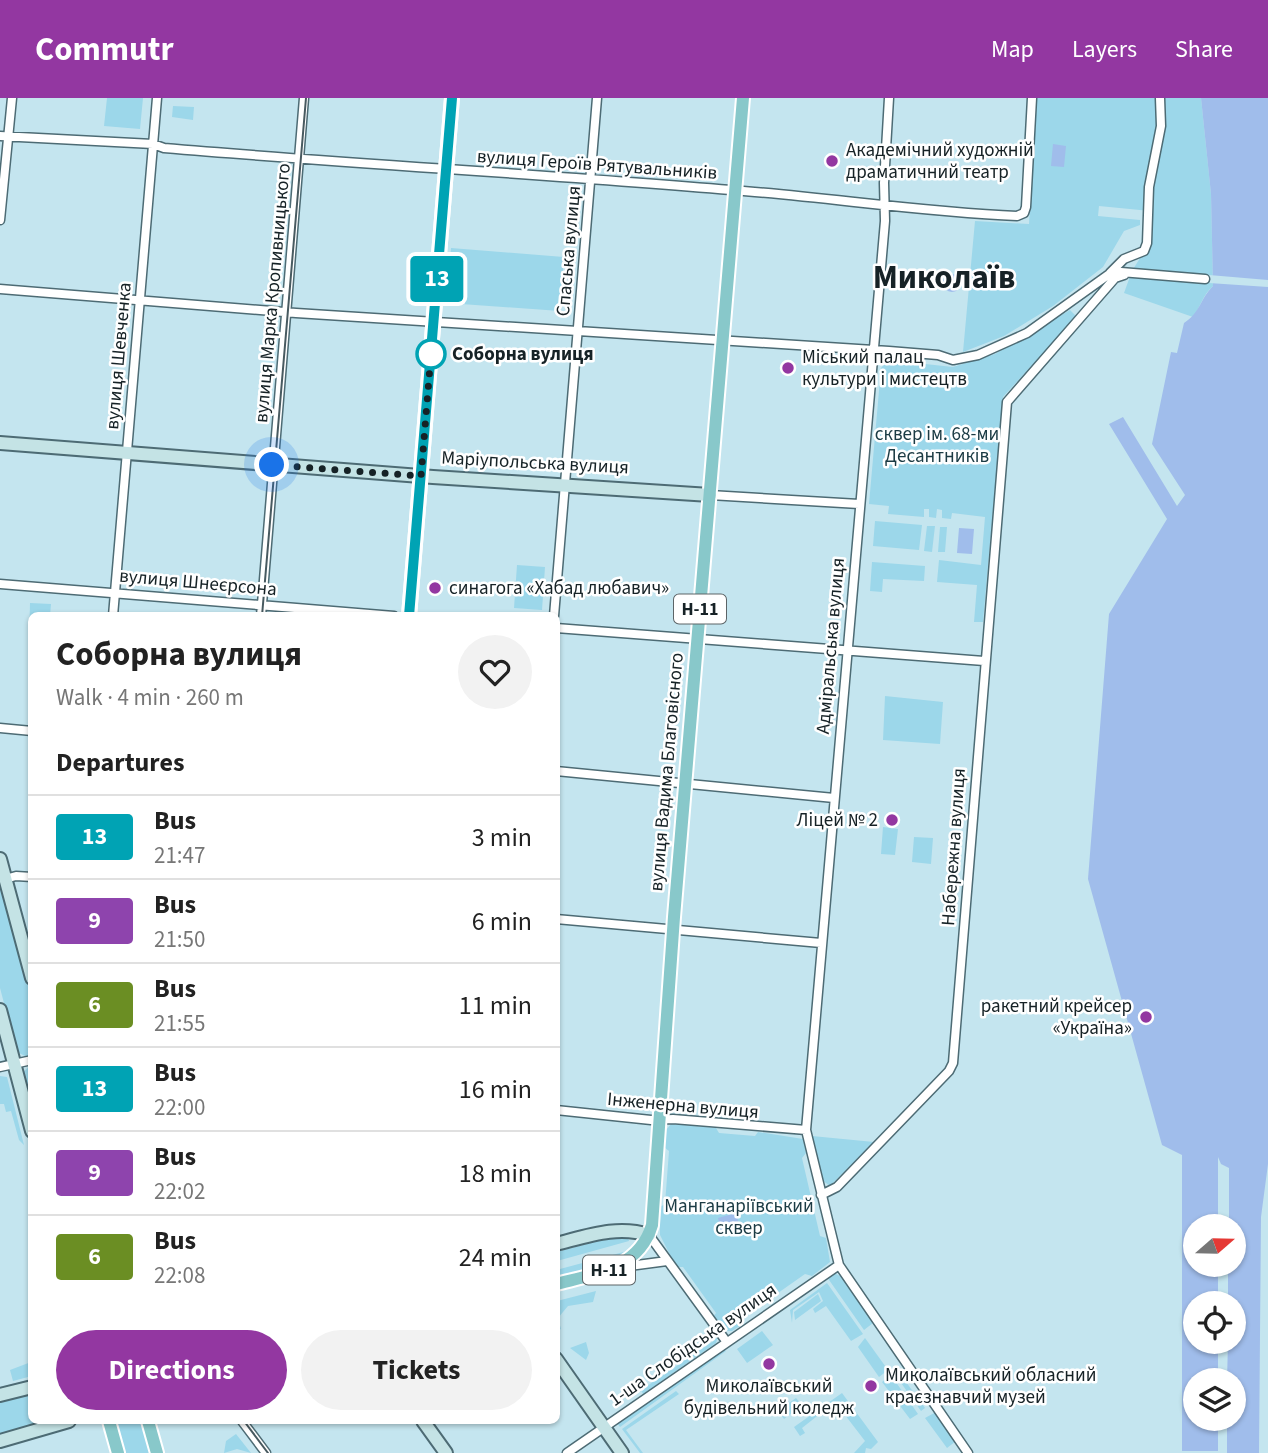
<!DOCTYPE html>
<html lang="en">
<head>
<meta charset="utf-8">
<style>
	:root { --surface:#fff; --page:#f2f2f2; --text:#222; --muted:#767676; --line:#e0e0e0; --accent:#9337a1 }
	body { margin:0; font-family:"Source Sans 3",sans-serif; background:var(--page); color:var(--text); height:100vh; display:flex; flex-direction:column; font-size:26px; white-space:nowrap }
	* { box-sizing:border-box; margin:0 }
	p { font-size:23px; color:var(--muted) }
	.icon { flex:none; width:38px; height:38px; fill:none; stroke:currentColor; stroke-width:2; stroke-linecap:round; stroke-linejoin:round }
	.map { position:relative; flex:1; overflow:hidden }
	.panel { position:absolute; left:28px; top:514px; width:532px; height:812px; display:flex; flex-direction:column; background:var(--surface); border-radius:10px; box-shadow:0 2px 5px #0004 }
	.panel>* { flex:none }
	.badge { padding:0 14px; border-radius:5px; font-size:24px; line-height:46px }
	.needle { width:46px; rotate:70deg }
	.fabs { position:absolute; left:1183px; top:1116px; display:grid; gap:14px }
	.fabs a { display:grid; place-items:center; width:63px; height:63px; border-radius:50%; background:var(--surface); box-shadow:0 2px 5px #0004; font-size:35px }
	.you { position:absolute; width:35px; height:35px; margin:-18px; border:5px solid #fff; border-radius:50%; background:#1a73e8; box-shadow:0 0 0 10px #1a73e833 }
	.map>.badge { position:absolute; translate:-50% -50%; box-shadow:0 0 0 4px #fff }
	h2 { padding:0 28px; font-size:26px; line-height:63px }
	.round { display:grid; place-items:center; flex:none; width:74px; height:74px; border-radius:37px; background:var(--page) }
	.headline { display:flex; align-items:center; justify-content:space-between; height:119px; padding:0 28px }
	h1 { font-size:33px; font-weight:700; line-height:52px }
	.action { display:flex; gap:14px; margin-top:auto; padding:14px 28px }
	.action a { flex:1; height:80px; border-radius:42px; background:var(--accent); color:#fff; font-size:28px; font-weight:700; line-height:80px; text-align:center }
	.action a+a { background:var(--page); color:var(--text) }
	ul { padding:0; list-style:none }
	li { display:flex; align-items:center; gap:21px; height:84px; padding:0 28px; border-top:2px solid var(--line) }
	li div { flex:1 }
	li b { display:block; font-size:26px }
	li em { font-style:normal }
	li .badge { min-width:77px; font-weight:700; text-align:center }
	header { display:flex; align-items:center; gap:42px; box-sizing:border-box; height:98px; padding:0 35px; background:var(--accent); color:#fff }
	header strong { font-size:33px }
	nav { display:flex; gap:38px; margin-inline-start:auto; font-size:24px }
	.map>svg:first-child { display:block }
	.green { fill:#9cd7ea }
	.water { fill:#a0bdeb }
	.pier { fill:#c4e5ef }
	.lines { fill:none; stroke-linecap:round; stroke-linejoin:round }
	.street-casing { stroke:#4d6b74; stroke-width:11 }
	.secondary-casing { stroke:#4d6b74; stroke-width:16 }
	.primary-casing { stroke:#fff; stroke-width:16 }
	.street { stroke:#fff; stroke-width:8 }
	.secondary { stroke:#c4e3e5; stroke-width:12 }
	.primary { stroke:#88c8ca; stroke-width:12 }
	.tram { stroke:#485a60; stroke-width:2 }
	.line-casing { stroke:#fff; stroke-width:16 }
	.line { stroke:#00a3b4; stroke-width:10 }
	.walk { stroke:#162226; stroke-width:7; stroke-dasharray:0 12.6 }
	.poi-dot { fill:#9337a1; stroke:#fff; stroke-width:2.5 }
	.stop-dot { fill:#fff; stroke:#00a3b4; stroke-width:3.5 }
	.labels { text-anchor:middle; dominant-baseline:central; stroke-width:5; stroke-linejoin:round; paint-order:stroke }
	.shield { fill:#fff; stroke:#5c6467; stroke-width:2 }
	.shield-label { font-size:18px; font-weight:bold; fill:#162226 }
	.poi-label { font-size:19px; fill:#162226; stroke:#fff; text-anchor:start }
	.street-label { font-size:19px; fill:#162226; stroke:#fff }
	.stop-label { font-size:19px; font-weight:bold; fill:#162226; stroke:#fff; text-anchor:start }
	.park-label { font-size:19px; fill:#1b3b44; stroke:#fff }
	.town-label { font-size:33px; font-weight:bold; fill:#162226; stroke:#fff }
</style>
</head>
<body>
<header>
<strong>Commutr</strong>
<nav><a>Map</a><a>Layers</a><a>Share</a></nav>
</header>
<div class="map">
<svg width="1268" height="1355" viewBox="0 0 1268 1355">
	<rect width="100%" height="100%" fill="#c4e5ef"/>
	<path class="green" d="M 107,0 L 143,0 L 140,31 L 104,28 Z
		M 1037,0 L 1201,0 L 1211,96 L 1213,188 C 1202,198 1201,208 1193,219 L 1124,195 L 1132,173 L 1150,144 L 1150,113 L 1099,108 L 1098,118 L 1140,122 L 1140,127 L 1124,133 L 1103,169 L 1053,208 L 1004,238 L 963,254 L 975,123 L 1029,126 Z
		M 173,8 L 194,9 L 193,22 L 172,19 Z
		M 451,150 L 564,159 L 560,213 L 447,205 Z
		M 1070,212 L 1076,218 L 1073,222 L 1003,299 L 983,524 L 974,524 L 977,487 L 937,484 L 939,462 L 981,467 L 985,419 L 952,415 L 951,421 L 942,420 L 942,412 L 937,411 L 936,420 L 929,419 L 929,411 L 924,411 L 924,419 L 888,416 L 889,408 L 869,406 L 881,270 L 888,262 L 953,269 L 995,256 Z
		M 875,423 L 922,427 L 919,452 L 873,448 Z
		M 927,428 L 935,428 L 932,454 L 924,453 Z
		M 940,429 L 947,429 L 945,454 L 938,454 Z
		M 872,464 L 925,468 L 924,483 L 883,481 L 882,494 L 870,493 Z
		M 517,467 L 545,469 L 542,512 L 514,510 Z
		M 30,505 L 51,506 L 50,518 L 32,518 L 31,547 L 29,547 Z
		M 885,598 L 943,604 L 940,646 L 883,642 Z
		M 883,729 L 898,731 L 895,757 L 881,756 Z
		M 914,739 L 933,740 L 931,766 L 912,764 Z
		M 0,778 L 31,898 L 31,957 L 25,958 L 17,954 L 0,890 Z
		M 31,967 L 31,1013 L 22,975 Z
		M 0,978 L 7,979 L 24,1047 L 19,1042 L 11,1013 L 6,1014 L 4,1006 L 0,1006 Z
		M 671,1026 L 716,1030 L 719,1035 L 755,1038 L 758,1034 L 803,1041 L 806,1055 L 802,1060 L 820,1138 L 826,1140 L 830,1164 L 812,1178 L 805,1176 L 744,1219 L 744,1225 L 732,1233 L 724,1233 L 713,1219 L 716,1215 L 683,1169 L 676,1169 L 660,1137 L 660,1109 L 665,1106 L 669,1053 L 664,1049 L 666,1032 Z
		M 812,1038 L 874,1044 L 830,1088 L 822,1082 Z
		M 613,1139 L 628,1139 L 629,1143 L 557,1163 L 557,1154 Z
		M 631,1152 L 617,1164 L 557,1180 L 557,1173 L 560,1171 Z
		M 834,1175 L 840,1178 L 873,1225 L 864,1232 L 827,1179 Z
		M 827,1185 L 863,1236 L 851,1243 L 826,1208 L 815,1215 L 813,1211 L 823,1203 L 819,1194 L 793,1212 L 792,1225 L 790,1212 Z
		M 596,1193 L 593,1204 L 568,1208 L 558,1220 L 561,1231 L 557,1233 L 557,1203 Z
		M 818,1196 L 821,1203 L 795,1222 L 794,1214 Z
		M 762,1233 L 773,1247 L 747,1265 L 737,1251 Z
		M 715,1234 L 718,1238 L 716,1245 L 643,1296 L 641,1292 L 715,1242 Z
		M 865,1240 L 888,1272 L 879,1279 L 858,1249 Z
		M 586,1244 L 589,1255 L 586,1262 L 570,1250 Z
		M 723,1251 L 726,1253 L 620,1329 L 617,1325 Z
		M 31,1264 L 28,1279 L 13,1283 L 10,1272 Z
		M 898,1273 L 925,1310 L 921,1313 L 894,1275 Z
		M 891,1277 L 918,1316 L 910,1321 L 882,1284 Z
		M 676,1293 L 679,1296 L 626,1332 L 643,1355 L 640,1355 L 622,1331 Z
		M 31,1294 L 32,1323 L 51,1323 L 0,1337 L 0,1302 Z
		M 842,1295 L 878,1344 L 871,1351 L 866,1350 L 865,1355 L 854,1355 L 865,1343 L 835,1304 L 802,1330 L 805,1335 L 800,1338 L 794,1329 Z
		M 796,1300 L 802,1307 L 784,1321 L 778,1313 Z
		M 936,1314 L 956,1343 L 947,1350 L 925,1320 Z
		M 116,1323 L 143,1323 L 152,1355 L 123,1355 Z
		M 236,1336 L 251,1355 L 237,1351 L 224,1355 L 226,1343 Z"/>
	<path class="water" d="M 1201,0 L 1268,0 L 1268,1066 L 1261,1119 L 1259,1355 L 1227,1355 L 1227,1321 L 1234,1321 L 1234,1283 L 1227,1283 L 1228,1244 L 1234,1244 L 1234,1206 L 1228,1206 L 1228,1167 L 1234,1167 L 1234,1129 L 1229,1129 L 1229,1070 L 1221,1066 L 1218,1059 L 1218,1129 L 1195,1129 L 1195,1167 L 1218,1167 L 1218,1206 L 1195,1206 L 1195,1244 L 1218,1244 L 1218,1283 L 1195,1283 L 1195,1321 L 1218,1321 L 1218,1353 L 1182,1353 L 1182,1057 L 1162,1047 L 1088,781 L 1109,516 L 1167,421 L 1109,326 L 1123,319 L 1177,408 L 1185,397 L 1152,346 L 1171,254 L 1177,255 L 1184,225 C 1200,215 1200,201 1213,188 L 1211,96 Z
		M 1053,46 L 1066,48 L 1064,69 L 1051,68 Z
		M943 185a9 9 0 1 1 18 0a9 9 0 1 1-18 0Z
		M 959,430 L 974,431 L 972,456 L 957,455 Z
		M 736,1115 L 741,1133 L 722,1138 L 718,1120 Z"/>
	<path class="pier" d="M 1209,177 L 1268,182 L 1268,189 L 1209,185 Z"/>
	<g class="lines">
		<defs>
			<path id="street" d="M 889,0 L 884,85 L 885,123 L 806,1032 L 839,1167 L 968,1355
				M 0,38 L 153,46 L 164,50 C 353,66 542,76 731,92 C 827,99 921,114 1017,118 L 1024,115 L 1026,109 L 1032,0
				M 0,122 L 12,0
				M 1110,175 L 1124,161 L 1144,153 L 1147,145 L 1149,89 L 1161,28 L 1160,0
				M 0,191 L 296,215 L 889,253 L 938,257 L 953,262 L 978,257 L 1027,235 L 1108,177 L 1121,174 L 1205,181
				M 710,397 L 859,406
				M 0,486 L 394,518
				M 113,518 L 157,0
				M 261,518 L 304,0
				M 554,518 L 597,0
				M 556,530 L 984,563
				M 0,630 L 32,633
				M 556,673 L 834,700
				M 5,781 L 16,778 L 32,779
				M 556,821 L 821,845
				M 0,969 L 32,962
				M 556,1012 L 651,1022 L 673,1021 L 806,1032
				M 821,1097 L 837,1089 L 949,973 L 953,965 L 1007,304 L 1115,180 L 1124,177
				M 649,1137 L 726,1243
				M 622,1169 L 667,1163
				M 242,1323 L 266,1355
				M 567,1355 L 839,1167"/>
			<path id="secondary" d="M 0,345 L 433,379 L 710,397
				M 0,761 L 32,880
				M 0,912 L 32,1033
				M 556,1146 C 588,1138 617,1127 649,1137
				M 556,1261 L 622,1355
				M 0,1297 L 32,1289
				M 423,1323 L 446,1355
				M 0,1343 L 69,1323"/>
			<path id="primary" d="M 409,518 L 452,0
				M 556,1186 C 595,1176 639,1171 652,1127 L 674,819 L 743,0
				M 109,1323 L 118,1355
				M 148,1323 L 157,1355"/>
		</defs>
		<use href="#street" class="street-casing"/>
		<use href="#secondary" class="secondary-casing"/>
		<use href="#primary" class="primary-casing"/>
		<use href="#street" class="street"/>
		<use href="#secondary" class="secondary"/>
		<use href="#primary" class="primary"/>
		<path class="tram" d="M 262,518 L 306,0
			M 244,1323 L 268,1355"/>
	</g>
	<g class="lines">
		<defs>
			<path id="line" d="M 409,518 L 452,0"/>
		</defs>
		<use href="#line" class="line-casing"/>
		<use href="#line" class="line"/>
		<path class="walk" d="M 272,367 L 421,378 L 431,256"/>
	</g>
	<g class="poi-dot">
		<circle cx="832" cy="63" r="7"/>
		<circle cx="788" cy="270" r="7"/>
		<circle cx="435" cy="490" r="7"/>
		<circle cx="892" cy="722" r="7"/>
		<circle cx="1146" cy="919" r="7"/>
		<circle cx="769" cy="1266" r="7"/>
		<circle cx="871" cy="1288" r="7"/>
	</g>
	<circle class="stop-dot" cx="431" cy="256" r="14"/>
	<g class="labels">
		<g class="shield">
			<rect x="674" y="496.5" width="52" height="29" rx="5"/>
			<rect x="583" y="1157.5" width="52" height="29" rx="5"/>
		</g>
		<g class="shield-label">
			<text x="700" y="511">Н-11</text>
			<text x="609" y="1172">Н-11</text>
		</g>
		<g class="poi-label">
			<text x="846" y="52">Академічний художній<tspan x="846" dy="22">драматичний театр</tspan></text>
			<text x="802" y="259">Міський палац<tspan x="802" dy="22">культури і мистецтв</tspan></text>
			<text x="449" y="490">синагога «Хабад любавич»</text>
			<text x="878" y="722" text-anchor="end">Ліцей № 2</text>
			<text x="1132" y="908" text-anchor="end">ракетний крейсер<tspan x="1132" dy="22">«Україна»</tspan></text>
			<text x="885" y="1277">Миколаївський обласний<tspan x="885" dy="22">краєзнавчий музей</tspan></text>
			<text x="769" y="1288" text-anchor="middle">Миколаївський<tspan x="769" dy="22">будівельний коледж</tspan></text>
		</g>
		<g class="street-label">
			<text transform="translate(597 67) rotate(4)">вулиця Героїв Рятувальників</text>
			<text transform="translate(569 153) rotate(-85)">Спаська вулиця</text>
			<text transform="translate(273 195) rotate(-85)">вулиця Марка Кропивницького</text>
			<text transform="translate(119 258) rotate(-85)">вулиця Шевченка</text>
			<text transform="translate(535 365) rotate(3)">Маріупольська вулиця</text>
			<text transform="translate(198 485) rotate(5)">вулиця Шнеєрсона</text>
			<text transform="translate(831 548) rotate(-85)">Адміральська вулиця</text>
			<text transform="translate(667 674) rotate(-85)">вулиця Вадима Благовісного</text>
			<text transform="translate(954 749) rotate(-86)">Набережна вулиця</text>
			<text transform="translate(683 1008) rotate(5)">Інженерна вулиця</text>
			<text transform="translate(693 1247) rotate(-35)">1-ша Слобідська вулиця</text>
		</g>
		<g class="stop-label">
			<text x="452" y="256">Соборна вулиця</text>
		</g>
		<g class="park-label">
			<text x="937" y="336">сквер ім. 68-ми<tspan x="937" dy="22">Десантників</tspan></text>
			<text x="739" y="1108">Манганаріївський<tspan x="739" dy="22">сквер</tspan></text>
		</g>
		<g class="town-label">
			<text x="944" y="179">Миколаїв</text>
		</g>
	</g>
</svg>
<div class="fabs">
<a><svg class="needle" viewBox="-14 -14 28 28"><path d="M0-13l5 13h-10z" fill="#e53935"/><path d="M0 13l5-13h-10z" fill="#767676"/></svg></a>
<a><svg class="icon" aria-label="locate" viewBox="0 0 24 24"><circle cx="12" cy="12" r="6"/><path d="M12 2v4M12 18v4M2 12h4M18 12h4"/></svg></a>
<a><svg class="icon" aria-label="layers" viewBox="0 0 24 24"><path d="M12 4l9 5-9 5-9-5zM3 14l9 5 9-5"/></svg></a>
</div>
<div class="you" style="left:272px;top:367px"></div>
<b class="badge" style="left:437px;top:181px;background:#00a3b4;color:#fff">13</b>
<section class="panel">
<div class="headline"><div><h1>Соборна вулиця</h1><p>Walk · 4 min · 260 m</p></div><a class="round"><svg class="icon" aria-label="heart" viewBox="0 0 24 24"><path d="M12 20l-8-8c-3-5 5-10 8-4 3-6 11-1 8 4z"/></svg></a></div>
<h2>Departures</h2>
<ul>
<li><span class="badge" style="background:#00a3b4;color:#fff">13</span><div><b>Bus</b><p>21:47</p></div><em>3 min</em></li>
<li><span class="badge" style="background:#8e44ad;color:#fff">9</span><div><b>Bus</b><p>21:50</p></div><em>6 min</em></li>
<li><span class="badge" style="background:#6b8e23;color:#fff">6</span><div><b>Bus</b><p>21:55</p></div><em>11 min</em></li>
<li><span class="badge" style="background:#00a3b4;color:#fff">13</span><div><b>Bus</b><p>22:00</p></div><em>16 min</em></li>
<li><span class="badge" style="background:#8e44ad;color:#fff">9</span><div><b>Bus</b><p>22:02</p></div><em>18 min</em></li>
<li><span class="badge" style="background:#6b8e23;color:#fff">6</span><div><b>Bus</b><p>22:08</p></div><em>24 min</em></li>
</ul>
<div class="action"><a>Directions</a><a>Tickets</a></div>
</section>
</div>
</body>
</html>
